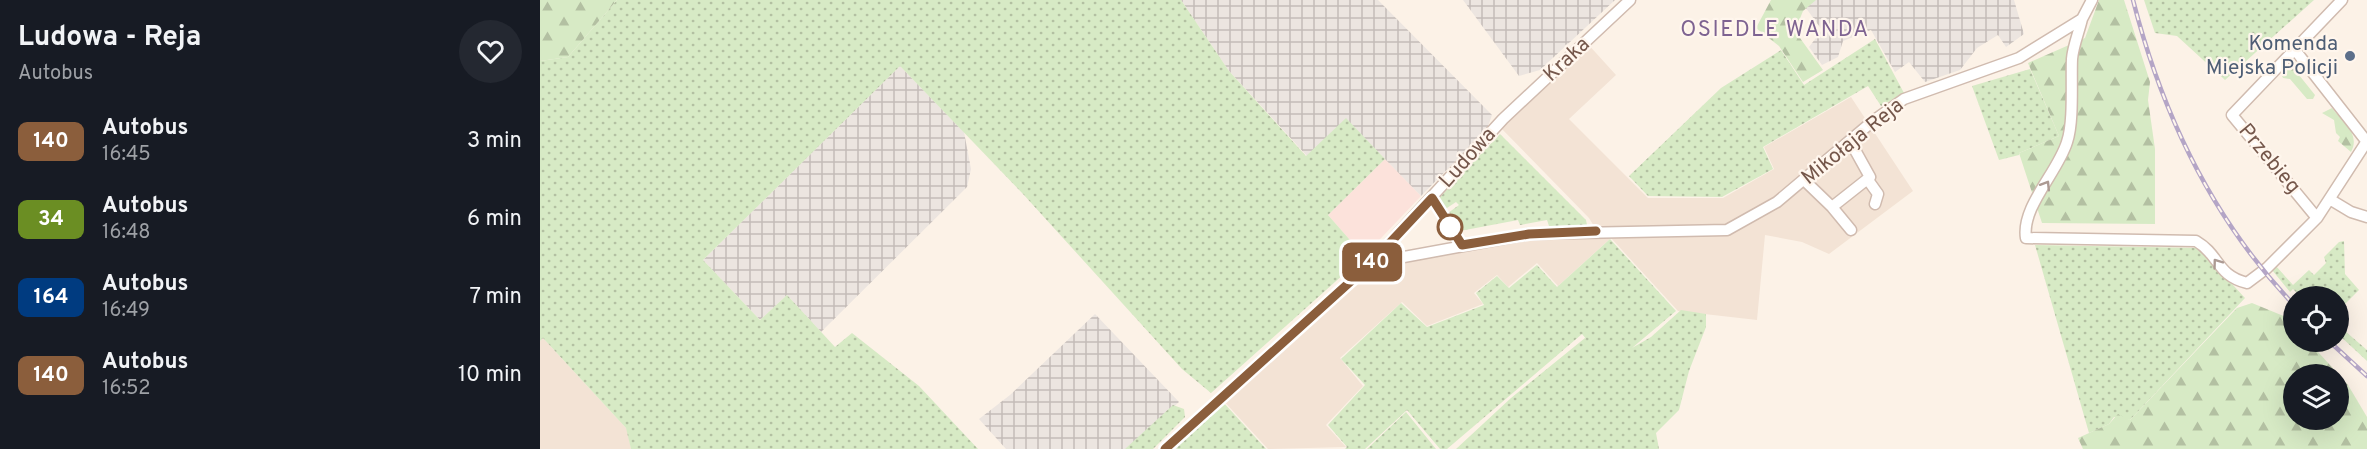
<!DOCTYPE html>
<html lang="pl">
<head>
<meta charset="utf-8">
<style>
	:root { --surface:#171b24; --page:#242831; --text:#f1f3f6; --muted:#9ea1a6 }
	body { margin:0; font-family:Overpass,sans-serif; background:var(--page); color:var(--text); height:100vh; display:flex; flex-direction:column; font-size:22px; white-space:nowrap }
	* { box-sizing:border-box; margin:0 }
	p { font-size:20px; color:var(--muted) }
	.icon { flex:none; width:33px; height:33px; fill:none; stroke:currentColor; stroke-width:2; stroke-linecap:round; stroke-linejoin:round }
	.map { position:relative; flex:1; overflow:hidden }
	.drawer { display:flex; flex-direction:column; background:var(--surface); width:540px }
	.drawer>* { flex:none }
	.badge { padding:0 12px; border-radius:9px; font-size:21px; line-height:39px }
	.fabs { position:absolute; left:1743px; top:286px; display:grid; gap:12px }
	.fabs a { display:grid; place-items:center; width:66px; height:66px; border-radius:50%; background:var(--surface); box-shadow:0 6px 24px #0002; font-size:30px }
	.map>.badge { position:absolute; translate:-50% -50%; box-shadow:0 0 0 3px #fff }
	.round { display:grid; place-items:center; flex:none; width:63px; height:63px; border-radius:32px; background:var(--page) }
	.head { display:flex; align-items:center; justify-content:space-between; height:102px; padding:0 18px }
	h1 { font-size:28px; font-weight:700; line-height:45px }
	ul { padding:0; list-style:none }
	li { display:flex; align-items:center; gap:18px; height:78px; padding:0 18px }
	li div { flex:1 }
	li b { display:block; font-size:22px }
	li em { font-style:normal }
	li .badge { min-width:66px; font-weight:700; text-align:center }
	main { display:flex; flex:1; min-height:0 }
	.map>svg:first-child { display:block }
	.residential { fill:#f3e3d5 }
	.commercial { fill:#fce2db }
	.industrial { fill:url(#industrial-grid) }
	.grass { fill:url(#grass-dots) }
	.forest { fill:url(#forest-firs); fill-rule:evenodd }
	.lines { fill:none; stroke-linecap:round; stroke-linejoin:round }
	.minor-casing { stroke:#d0bbaf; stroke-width:13 }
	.minor { stroke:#fff; stroke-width:10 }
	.rail-casing { stroke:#b4a5c6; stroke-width:4.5 }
	.rail { stroke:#fff6ed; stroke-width:2; stroke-dasharray:7; stroke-linecap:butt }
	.oneway { stroke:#ac9a93 }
	.line-casing { stroke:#fff; stroke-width:14 }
	.line { stroke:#8b5e3c; stroke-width:9 }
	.service-dot { fill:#5c6f8a; stroke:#fff6ed; stroke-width:2 }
	.stop-dot { fill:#fff; stroke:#8b5e3c; stroke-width:3 }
	.labels { text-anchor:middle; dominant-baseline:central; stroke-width:4.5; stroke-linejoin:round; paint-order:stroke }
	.service-label { font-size:21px; fill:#4e5e75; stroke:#fff6ed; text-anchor:end }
	.street-label { font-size:21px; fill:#75574b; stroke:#fff6ed }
	.neighbourhood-label { font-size:22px; letter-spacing:1.5px; fill:#7e6391; stroke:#fff6ed }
</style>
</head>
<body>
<main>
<section class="drawer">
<div class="head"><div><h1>Ludowa - Reja</h1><p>Autobus</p></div><a class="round"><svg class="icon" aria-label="heart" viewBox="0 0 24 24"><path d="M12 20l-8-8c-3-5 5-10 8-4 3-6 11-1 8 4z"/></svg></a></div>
<ul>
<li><span class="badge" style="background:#8b5e3c;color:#fff">140</span><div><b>Autobus</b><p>16:45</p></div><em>3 min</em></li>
<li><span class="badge" style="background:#6b8e23;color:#fff">34</span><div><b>Autobus</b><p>16:48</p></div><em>6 min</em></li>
<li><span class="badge" style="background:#003b80;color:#fff">164</span><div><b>Autobus</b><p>16:49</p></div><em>7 min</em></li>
<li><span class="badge" style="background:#8b5e3c;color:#fff">140</span><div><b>Autobus</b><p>16:52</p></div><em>10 min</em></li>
</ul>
</section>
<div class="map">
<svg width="1827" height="449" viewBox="0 0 1827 449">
	<defs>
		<pattern id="industrial-grid" width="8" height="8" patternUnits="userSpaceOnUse" patternTransform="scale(1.5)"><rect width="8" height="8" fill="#ece5e0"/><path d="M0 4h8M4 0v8" fill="none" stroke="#c4bcb8"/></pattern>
		<pattern id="grass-dots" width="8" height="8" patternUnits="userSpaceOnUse" patternTransform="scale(1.5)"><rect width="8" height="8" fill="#d7eac5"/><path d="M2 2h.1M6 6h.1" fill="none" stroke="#b3c0a2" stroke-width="1.8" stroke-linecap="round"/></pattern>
		<pattern id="forest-firs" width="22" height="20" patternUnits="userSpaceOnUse" patternTransform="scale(1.5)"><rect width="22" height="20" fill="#d7eac5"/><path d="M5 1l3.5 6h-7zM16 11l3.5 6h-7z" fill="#b3c0a2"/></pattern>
	</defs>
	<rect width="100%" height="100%" fill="#fcf2e7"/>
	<path class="residential" d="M 1046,42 L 1076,75 L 1029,119 L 1108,198 L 1183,198 L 1234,169 L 1224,147 L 1311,97 L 1373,191 L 1289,254 L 1262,242 L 1225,235 L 1217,320 L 1138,311 L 1071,238 L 1018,286 L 997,263 L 968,287 L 957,275 L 934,293 L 943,304 L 887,326 L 862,302 L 800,358 L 823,386 L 786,425 L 806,447 L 728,449 L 681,398 L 831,263 L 922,245 L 1057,231 L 1049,218 L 958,125 Z
		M 3,338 L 87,429 L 91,449 L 0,449 L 0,341 Z"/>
	<path class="commercial" d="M 845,159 L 881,196 L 824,256 L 788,215 Z"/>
	<path class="industrial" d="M 641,0 L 838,0 L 952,115 L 947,129 L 881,196 L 806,119 L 767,156 L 689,71 Z
		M 923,0 L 1075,0 L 1000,70 L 979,76 Z
		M 1268,0 L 1474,0 L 1484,34 L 1466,47 L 1458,35 L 1437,48 L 1420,70 L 1385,82 L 1369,62 L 1355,72 L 1331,30 L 1303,41 L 1298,57 L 1282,65 L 1269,47 L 1282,30 L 1263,4 Z
		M 360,66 L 424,132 L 431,169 L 427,187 L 281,332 L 247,295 L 220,320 L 163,260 Z
		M 555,314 L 639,402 L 588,449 L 466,449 L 439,419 L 470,395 Z"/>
	<path class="grass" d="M 77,0 L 641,0 L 689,71 L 766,156 L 806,118 L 845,159 L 788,215 L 824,256 L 671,393 L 642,369 L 483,194 L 360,66 L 163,260 L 220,320 L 247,295 L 295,347 L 312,333 L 379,386 L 438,449 L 91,449 L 86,428 L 3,338 L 0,341 L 0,61 L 28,57 Z
		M 1604,0 L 1774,0 L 1685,80 L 1637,36 L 1615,33 Z
		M 1335,39 L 1364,93 L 1341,106 L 1328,86 L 1223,147 L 1233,169 L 1182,197 L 1108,196 L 1089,176 L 1181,88 L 1241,50 L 1264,85 Z
		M 1490,69 L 1519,136 L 1479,153 L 1479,155 L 1459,160 L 1432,86 Z
		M 960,134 L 1046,220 L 1047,225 L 1009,226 L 1007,220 L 980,225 L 978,220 L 920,231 L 908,213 L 919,205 L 916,202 L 904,210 L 900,202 L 900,197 Z
		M 1070,239 L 1136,311 L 1092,348 L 1111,337 L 1141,310 L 1166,314 L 1166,327 L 1149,371 L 1139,410 L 1116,433 L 1119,449 L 916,449 L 971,398 L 1045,338 L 1047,340 L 1042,334 L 907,449 L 900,449 L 867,410 L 825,449 L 805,449 L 807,447 L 788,425 L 825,385 L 801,359 L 861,303 L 887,327 L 944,305 L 936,293 L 957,276 L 969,288 L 997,265 L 1017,287 Z
		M 1804,241 L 1805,274 L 1819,290 L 1799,310 L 1798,297 L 1761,297 L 1753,289 L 1750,292 L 1732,270 L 1736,266 L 1753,285 L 1769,270 L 1774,275 L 1786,263 L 1784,257 L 1799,242 Z
		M 1495,245 L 1659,248 L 1705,298 L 1590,420 L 1574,417 L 1569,424 L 1549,433 Z
		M 1798,325 L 1827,350 L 1827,361 L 1799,335 Z
		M 683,402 L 726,449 L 637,449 L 634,446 Z
		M 633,405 L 644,409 L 645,417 L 613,449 L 585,449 Z
		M 866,412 L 896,449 L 827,449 Z"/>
	<path class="forest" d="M 0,0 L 77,0 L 28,57 L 0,61 Z
		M 1231,0 L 1276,0 L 1263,11 L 1255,31 L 1283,70 L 1263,82 L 1239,46 L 1216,28 Z
		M 1559,0 L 1584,0 L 1610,82 L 1608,100 L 1615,149 L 1615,224 L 1502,223 L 1479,153 L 1519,136 L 1488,63 L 1545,38 Z
		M 1754,60 L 1758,65 L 1755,70 L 1775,95 L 1773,99 L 1767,99 L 1750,79 L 1743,78 L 1741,74 Z
		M 1792,108 C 1802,121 1821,134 1811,152 L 1798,141 L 1800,137 L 1796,133 L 1794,120 L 1782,113 Z
		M 1712,303 L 1746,317 L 1753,325 L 1754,342 L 1769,342 L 1808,385 L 1827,417 L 1827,449 L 1543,449 L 1538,438 L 1569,424 L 1578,414 L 1590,420 L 1697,308 ZM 1754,375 L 1798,375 L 1798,420 L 1754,420 Z"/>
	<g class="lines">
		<defs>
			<path id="minor" d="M 1542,19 C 1539,32 1533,46 1532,59 C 1531,81 1534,122 1527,142 C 1518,172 1481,207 1486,238 L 1656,241 C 1680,255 1676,275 1707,283 L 1727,268 L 1777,218 L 1827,141
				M 1755,50 L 1827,142
				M 1328,180 L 1338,194 L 1335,204
				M 1265,181 L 1292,207 L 1311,230
				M 892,198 L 922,245
				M 1791,200 L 1811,212 L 1827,217
				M 1292,207 L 1330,177 L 1310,141
				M 1777,218 L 1692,115 L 1802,0
				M 831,263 L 989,234 L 1187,230 L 1237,202 L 1333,121 L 1364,99 L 1479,58 L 1542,19 L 1552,0
				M 625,449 L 831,263 L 963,119 L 1090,0"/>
		</defs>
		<use href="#minor" class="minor-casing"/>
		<use href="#minor" class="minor"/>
		<defs>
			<path id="rail" d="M 1593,0 C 1622,114 1672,219 1754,305
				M 1790,342 L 1827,376"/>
		</defs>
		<use href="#rail" class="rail-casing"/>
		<use href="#rail" class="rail"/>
	</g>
	<defs><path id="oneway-chevron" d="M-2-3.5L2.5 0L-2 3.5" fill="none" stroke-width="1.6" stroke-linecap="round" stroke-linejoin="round" transform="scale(1.5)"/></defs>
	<g class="oneway">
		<use href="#oneway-chevron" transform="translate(1506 185) rotate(-58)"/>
		<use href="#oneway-chevron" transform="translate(1677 263) rotate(-126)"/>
	</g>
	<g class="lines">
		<defs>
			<path id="line" d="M 625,449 L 831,263 L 892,198 L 922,245 L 989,234 L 1056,231"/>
		</defs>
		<use href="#line" class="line-casing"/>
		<use href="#line" class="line"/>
	</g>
	<circle class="service-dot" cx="1810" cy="56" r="6"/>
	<circle class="stop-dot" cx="910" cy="227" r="12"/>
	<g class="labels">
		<g class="service-label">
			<text x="1798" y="44">Komenda<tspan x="1798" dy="24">Miejska Policji</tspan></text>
		</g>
		<g class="street-label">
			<text transform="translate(1027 60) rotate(-43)">Kraka</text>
			<text transform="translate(1313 142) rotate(-39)">Mikołaja Reja</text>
			<text transform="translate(928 158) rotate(-48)">Ludowa</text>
			<text transform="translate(1729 159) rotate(50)">Przebieg</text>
		</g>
		<g class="neighbourhood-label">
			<text x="1235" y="30">OSIEDLE WANDA</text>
		</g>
	</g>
</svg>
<div class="fabs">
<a><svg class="icon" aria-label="locate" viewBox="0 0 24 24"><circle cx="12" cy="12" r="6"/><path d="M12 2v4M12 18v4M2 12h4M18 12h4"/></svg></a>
<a><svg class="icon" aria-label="layers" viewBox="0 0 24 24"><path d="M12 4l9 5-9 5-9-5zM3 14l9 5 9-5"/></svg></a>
</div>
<b class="badge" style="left:832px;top:262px;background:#8b5e3c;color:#fff">140</b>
</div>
</main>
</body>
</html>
